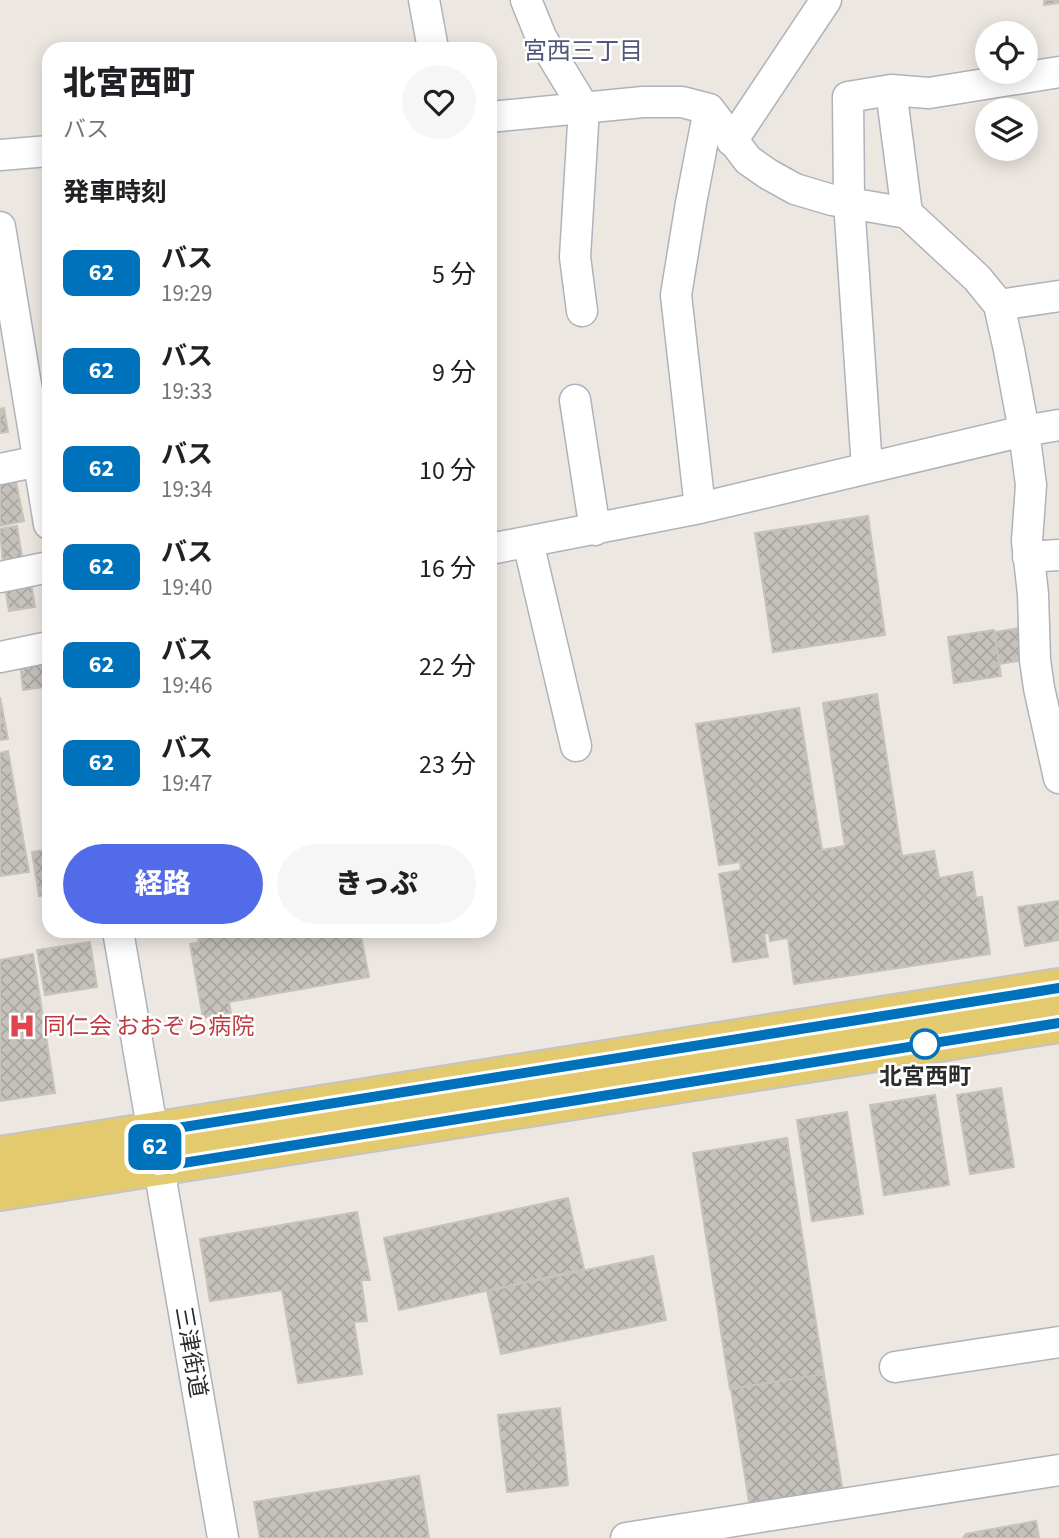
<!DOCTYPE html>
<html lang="ja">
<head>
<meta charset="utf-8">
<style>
	:root { --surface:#fff; --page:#f6f6f6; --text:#202124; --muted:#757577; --accent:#526be8 }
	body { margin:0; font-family:"Source Sans 3","Noto Sans JP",sans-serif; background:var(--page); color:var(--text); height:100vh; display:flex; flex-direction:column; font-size:26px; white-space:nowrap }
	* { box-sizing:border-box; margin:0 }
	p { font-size:23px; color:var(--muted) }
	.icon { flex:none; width:38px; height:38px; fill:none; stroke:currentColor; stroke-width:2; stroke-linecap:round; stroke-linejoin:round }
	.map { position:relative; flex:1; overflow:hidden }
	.details { position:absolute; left:42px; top:42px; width:455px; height:896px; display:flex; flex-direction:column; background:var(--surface); border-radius:21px; box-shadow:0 4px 18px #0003 }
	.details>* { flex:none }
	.badge { padding:0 14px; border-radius:10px; font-size:24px; line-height:46px }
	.controls { position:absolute; left:975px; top:21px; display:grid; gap:14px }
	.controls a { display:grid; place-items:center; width:63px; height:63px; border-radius:50%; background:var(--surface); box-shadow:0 4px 18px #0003; font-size:35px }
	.map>.badge { position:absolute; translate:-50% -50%; box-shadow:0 0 0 4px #fff }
	h2 { padding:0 21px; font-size:26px; line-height:63px }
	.round { display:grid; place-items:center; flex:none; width:74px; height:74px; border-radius:37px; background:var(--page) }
	.summary { display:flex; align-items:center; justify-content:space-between; height:119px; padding:0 21px }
	h1 { font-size:33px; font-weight:800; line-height:52px }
	.cta { display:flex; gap:14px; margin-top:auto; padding:14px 21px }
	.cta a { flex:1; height:80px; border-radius:42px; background:var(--accent); color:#fff; font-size:28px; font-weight:800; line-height:80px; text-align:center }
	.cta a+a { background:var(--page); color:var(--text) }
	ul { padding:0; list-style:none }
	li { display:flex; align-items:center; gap:21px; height:98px; padding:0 21px }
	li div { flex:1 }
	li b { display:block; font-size:26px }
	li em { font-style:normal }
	li .badge { min-width:77px; font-weight:700; text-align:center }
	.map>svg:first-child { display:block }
	.building { fill:url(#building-cross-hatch); stroke:#c8c3ba; stroke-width:2 }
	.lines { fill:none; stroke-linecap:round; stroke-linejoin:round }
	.minor-casing { stroke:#b0b2bb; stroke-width:33 }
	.major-casing { stroke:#c4c4c4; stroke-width:42 }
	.minor { stroke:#fff; stroke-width:30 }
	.major { stroke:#e3ca6e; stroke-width:38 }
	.line-casing { stroke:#fff; stroke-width:16 }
	.line { stroke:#0072bc; stroke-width:10 }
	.stop-dot { fill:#fff; stroke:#0072bc; stroke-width:3.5 }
	.labels { text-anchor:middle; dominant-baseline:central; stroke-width:5; stroke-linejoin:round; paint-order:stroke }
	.health-label { font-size:23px; fill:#be3a42; stroke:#fff; text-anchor:start }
	.stop-label { font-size:23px; font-weight:bold; fill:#2c2c2c; stroke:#fff }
	.street-label { font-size:23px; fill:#2c2c2c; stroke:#fff }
	.neighbourhood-label { font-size:24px; fill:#515778; stroke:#fff }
</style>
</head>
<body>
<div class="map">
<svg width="1059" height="1538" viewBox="0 0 1059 1538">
	<defs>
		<pattern id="building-cross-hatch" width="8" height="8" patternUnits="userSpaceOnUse" patternTransform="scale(1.75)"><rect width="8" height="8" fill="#c5c1bb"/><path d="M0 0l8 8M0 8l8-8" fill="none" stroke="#a9a6a1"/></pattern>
	</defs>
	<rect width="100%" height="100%" fill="#ece7e0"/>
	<path class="building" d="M 1044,0 L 1059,0 L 1059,3 L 1044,5 Z
		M 4,408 L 8,432 L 0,433 L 0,409 Z
		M 14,472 L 24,521 L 0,526 L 0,474 Z
		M 868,516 L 885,635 L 773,652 L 755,533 Z
		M 17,526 L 23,562 L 3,565 L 0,529 Z
		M 31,583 L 35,607 L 9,611 L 5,587 Z
		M 1026,627 L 1025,660 L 999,664 L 995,632 Z
		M 994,630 L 1001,676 L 954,683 L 948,637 Z
		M 42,659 L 45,687 L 23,690 L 20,663 Z
		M 877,694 L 902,856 L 934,851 L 939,878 L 972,872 L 976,898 L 982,897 L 990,954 L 794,984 L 788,938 L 770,941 L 769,933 L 764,934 L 768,957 L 733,962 L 719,874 L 741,870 L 740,862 L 719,865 L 696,724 L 799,708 L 822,850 L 845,846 L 823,703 Z
		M 0,697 L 8,739 L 0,740 Z
		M 8,751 L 29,872 L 0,876 L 0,753 Z
		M 49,849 L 49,894 L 39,896 L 32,852 Z
		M 1059,901 L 1059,940 L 1025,946 L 1018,907 Z
		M 197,931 L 360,931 L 369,977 L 229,1002 L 231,1013 L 203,1018 L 190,944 L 199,942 Z
		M 90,942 L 97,987 L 45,995 L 37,950 Z
		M 33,954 L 55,1093 L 0,1101 L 0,960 Z
		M 1001,1088 L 1014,1167 L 970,1174 L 957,1095 Z
		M 935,1095 L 949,1185 L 884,1195 L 870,1105 Z
		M 847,1112 L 863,1214 L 812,1221 L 797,1120 Z
		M 787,1138 L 824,1374 L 730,1389 L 693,1153 Z
		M 568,1198 L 584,1269 L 399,1310 L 384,1238 Z
		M 357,1212 L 370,1280 L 361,1280 L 367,1321 L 354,1322 L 362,1374 L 298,1383 L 282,1290 L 210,1301 L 200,1239 Z
		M 653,1256 L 666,1320 L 501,1354 L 487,1291 Z
		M 824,1374 L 843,1493 L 750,1508 L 731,1389 Z
		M 560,1408 L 568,1485 L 507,1492 L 498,1415 Z
		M 419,1476 L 429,1538 L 260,1538 L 254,1502 Z
		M 1036,1521 L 1039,1538 L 963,1538 L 966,1534 Z"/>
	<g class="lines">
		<defs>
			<path id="minor" d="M 424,0 L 433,49
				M 526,0 L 541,37 L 584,108 L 575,257 L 582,311
				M 891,90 L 907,213
				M 490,117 L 643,102 L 682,102 L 709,109 L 748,160 L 768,174 L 795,189 L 832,200 L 907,213 L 977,278 L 999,305 L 1009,350 L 1024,431 L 1031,485 L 1027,541 L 1033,594 L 1035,660 L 1039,688 L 1059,778
				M 732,141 L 826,0
				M 0,155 L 49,151
				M 0,227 L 49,524
				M 999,305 L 1059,296
				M 575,400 L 595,530
				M 867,468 L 849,202 L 848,97 L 891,90 L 929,93 L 1059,72
				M 0,469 L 39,461
				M 700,508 L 676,295 L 691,203 L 709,109
				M 528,542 L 576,746
				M 490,549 L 700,508 L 1024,431 L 1059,425
				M 1028,557 L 1059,555
				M 0,577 L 49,567
				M 0,657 L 49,647
				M 118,931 L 223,1538
				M 895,1367 L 1059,1342
				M 626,1538 L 1059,1470"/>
			<path id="major" d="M 0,1156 L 1059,988
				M 0,1191 L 1059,1023"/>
		</defs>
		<use href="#minor" class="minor-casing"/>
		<use href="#major" class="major-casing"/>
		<use href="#minor" class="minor"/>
		<use href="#major" class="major"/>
	</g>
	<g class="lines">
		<defs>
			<path id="line" d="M 1059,988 L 152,1132 L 158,1167 L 1059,1023"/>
		</defs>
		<use href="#line" class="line-casing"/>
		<use href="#line" class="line"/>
	</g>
	<defs>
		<symbol id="hospital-bare" viewBox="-9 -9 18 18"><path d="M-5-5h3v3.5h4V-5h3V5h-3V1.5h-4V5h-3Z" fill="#e0444e" stroke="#fff" stroke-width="2.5" paint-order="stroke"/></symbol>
	</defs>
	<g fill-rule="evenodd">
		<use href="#hospital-bare" x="3" y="1007" width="38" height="38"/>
	</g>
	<circle class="stop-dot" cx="925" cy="1044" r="14"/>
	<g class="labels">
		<g class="health-label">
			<text x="43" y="1026">同仁会 おおぞら病院</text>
		</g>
		<g class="stop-label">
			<text x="925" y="1076">北宮西町</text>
		</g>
		<g class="street-label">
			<text transform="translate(191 1352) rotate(80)">三津街道</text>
		</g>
		<g class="neighbourhood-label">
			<text x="583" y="51">宮西三丁目</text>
		</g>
	</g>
</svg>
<div class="controls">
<a><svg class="icon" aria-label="locate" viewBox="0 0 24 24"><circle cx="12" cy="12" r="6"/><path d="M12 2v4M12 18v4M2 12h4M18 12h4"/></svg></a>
<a><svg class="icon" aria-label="layers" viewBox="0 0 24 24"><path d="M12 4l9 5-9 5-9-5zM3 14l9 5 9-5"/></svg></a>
</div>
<b class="badge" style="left:155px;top:1147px;background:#0072bc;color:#fff">62</b>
<section class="details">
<div class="summary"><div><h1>北宮西町</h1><p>バス</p></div><a class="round"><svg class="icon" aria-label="heart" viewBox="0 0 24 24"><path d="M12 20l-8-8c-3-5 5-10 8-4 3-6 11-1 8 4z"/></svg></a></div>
<h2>発車時刻</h2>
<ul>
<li><span class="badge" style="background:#0072bc;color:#fff">62</span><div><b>バス</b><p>19:29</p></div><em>5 分</em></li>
<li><span class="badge" style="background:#0072bc;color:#fff">62</span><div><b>バス</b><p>19:33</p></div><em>9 分</em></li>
<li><span class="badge" style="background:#0072bc;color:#fff">62</span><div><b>バス</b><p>19:34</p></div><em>10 分</em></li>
<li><span class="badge" style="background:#0072bc;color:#fff">62</span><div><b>バス</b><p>19:40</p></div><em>16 分</em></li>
<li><span class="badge" style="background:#0072bc;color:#fff">62</span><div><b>バス</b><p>19:46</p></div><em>22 分</em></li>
<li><span class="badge" style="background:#0072bc;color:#fff">62</span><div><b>バス</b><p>19:47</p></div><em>23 分</em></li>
</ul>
<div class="cta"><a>経路</a><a>きっぷ</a></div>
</section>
</div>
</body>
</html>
